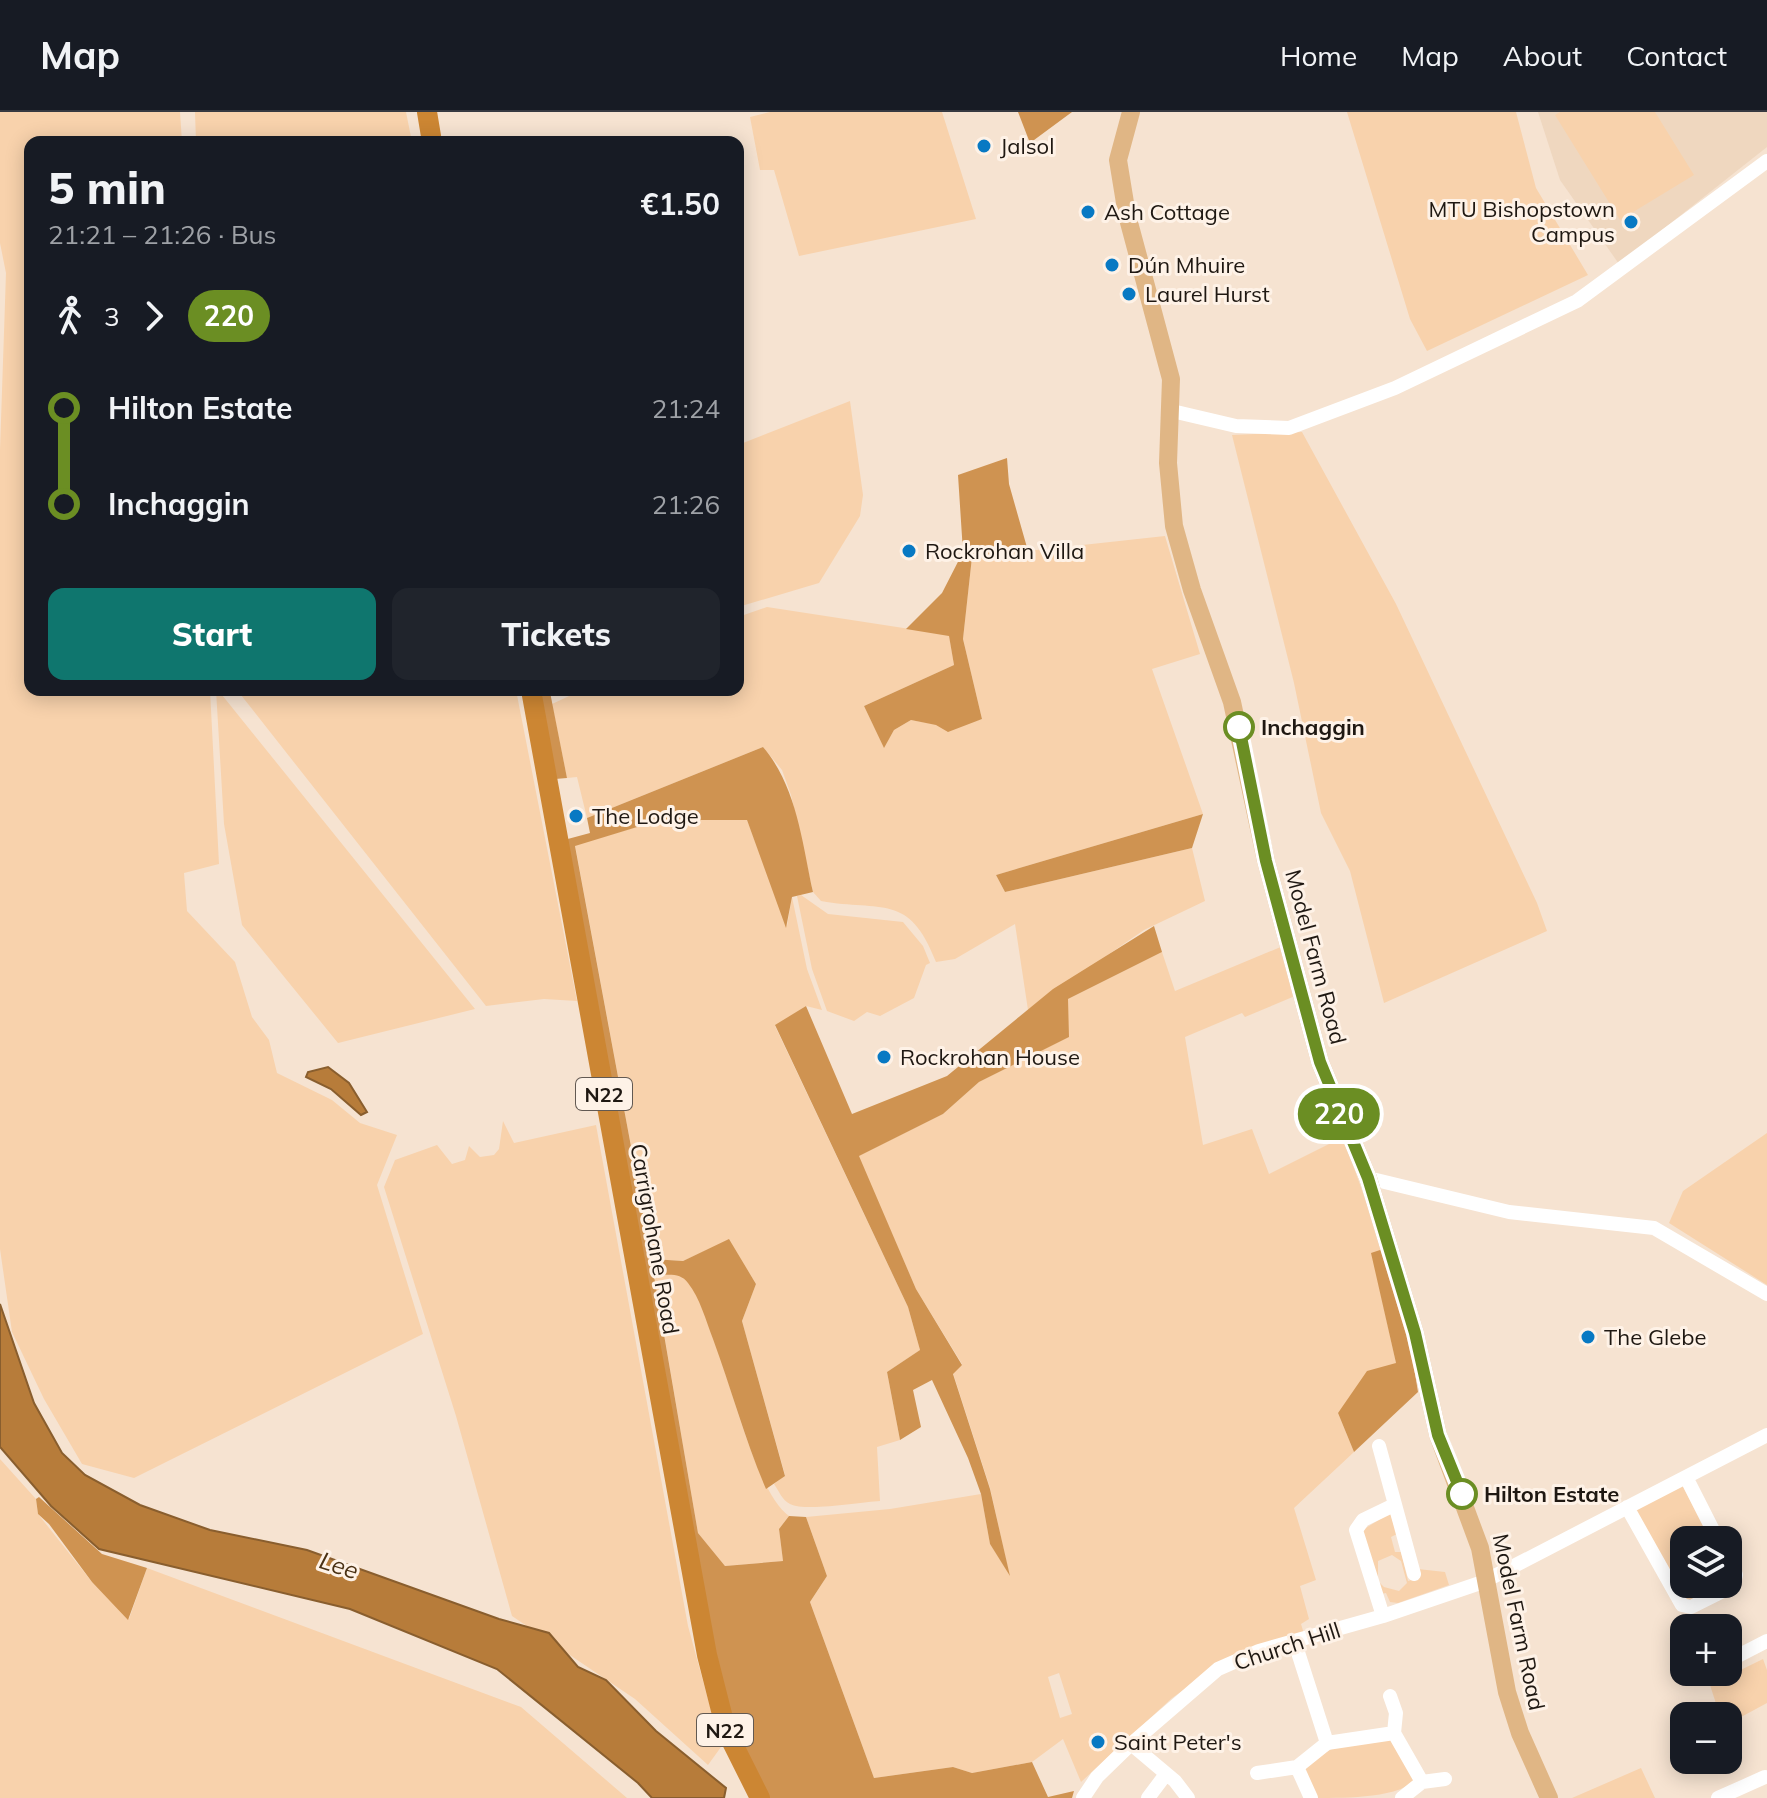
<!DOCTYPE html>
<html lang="en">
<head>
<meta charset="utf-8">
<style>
	:root { --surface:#171b24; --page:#20242c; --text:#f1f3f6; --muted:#9ea1a6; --line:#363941; --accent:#0f766e }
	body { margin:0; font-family:Mulish,sans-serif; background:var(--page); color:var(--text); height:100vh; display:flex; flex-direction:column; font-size:30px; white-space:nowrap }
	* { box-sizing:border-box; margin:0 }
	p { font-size:26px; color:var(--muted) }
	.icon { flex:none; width:44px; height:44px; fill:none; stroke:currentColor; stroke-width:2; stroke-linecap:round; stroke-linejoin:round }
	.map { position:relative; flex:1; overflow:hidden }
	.details { position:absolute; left:24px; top:24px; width:720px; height:560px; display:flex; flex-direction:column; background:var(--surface); border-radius:16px; box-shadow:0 4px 20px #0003 }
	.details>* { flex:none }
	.badge { padding:0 16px; border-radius:26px; font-size:28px; line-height:52px }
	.fabs { position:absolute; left:1670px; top:1414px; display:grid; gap:16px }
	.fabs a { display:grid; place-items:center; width:72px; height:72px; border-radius:16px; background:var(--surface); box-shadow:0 4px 20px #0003; font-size:40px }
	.map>.badge { position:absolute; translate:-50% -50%; box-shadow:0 0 0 4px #fff }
	.legs { display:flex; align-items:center; gap:12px; height:88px; padding:0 24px; font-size:26px }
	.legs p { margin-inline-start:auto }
	.headline { display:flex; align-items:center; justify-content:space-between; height:136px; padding:0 24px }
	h1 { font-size:44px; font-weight:800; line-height:60px }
	.cta { display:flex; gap:16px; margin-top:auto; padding:16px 24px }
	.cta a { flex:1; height:92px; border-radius:16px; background:var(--accent); color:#fff; font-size:32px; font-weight:800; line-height:92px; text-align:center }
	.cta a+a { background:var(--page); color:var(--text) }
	ul { padding:0 24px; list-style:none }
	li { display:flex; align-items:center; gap:28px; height:96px; font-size:30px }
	li i { display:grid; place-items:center; width:12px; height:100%; margin:0 10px; background:currentColor }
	li i::after { content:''; width:20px; height:20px; margin:-10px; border:6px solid; border-radius:50%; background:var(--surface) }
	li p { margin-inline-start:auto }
	li:first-child i { background:linear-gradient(#0000 50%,currentColor 0) }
	li:last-child i { background:linear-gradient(currentColor 50%,#0000 0) }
	header { display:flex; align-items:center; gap:48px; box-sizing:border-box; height:112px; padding:0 40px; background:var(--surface); border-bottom:2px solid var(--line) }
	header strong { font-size:38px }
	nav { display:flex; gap:44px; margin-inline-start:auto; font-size:28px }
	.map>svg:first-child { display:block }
	.built { fill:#efd7bf }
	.green { fill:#f8d2ac; fill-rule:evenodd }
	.forest { fill:#cf9351 }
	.water { fill:#b77c3a; stroke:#895e2e; stroke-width:2 }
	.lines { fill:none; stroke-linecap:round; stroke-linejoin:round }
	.minor { stroke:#fff; stroke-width:14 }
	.major { stroke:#e0b685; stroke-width:18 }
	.highway { stroke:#cc8633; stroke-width:20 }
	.line-1-casing { stroke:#fff; stroke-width:18 }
	.line-1 { stroke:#6b8e23; stroke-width:12 }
	.poi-dot { fill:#0879c3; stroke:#fef2e7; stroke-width:3 }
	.stop-1-dot { fill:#fff; stroke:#6b8e23; stroke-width:4 }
	.labels { text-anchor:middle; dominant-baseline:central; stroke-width:6; stroke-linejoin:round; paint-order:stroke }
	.shield { fill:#fef2e7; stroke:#625952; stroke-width:2 }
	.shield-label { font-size:20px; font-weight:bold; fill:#1f1812 }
	.poi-label { font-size:22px; fill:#1f1812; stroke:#fef2e7; text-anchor:start }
	.stop-label { font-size:22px; font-weight:bold; fill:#1f1812; stroke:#fef2e7; text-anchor:start }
	.street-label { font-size:22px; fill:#1f1812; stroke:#fef2e7 }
	.water-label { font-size:24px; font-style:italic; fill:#4a3114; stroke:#fef2e7 }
</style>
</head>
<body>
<header>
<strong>Map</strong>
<nav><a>Home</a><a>Map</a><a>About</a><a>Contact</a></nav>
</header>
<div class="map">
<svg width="1767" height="1686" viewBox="0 0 1767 1686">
	<rect width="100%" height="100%" fill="#f6e3d1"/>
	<path class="built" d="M 1538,0 L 1767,0 L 1767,35 L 1619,152 L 1560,68 Z"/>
	<path class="green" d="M 0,0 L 180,0 L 182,30 L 30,30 L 30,578 L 210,578 L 219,752 L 184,761 L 187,799 L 235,850 L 252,905 L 269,928 L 277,961 L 332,988 L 360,1011 L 397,1023 L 377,1073 L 423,1222 L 134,1366 L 82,1352 L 44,1287 L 12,1220 L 0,1137 L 0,338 L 6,161 L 0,131 Z
		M 195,0 L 406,0 L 412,30 L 196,30 Z
		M 770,0 L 942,0 L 976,107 L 799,144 L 774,58 L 760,58 L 750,5 Z
		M 1347,0 L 1516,0 L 1536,76 L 1588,163 L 1427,239 L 1410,207 Z
		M 1560,0 L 1655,0 L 1694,63 L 1620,108 L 1555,3 Z
		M 850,289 L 863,383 L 860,404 L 819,471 L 738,495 L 738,333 Z
		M 1302,320 L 1396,492 L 1537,791 L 1547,819 L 1384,891 L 1350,759 L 1321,701 L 1294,571 L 1232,323 Z
		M 1165,424 L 1200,542 L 1152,557 L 1203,702 L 996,763 L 1005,780 L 1192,736 L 1205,789 L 1144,818 L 1028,898 L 1015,812 L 955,847 L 936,850 C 909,780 882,800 821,789 L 813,780 L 791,683 L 782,658 L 763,635 L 587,706 L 577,665 L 567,666 L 552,592 L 582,578 L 738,578 L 738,505 L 767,495 L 949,523 L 954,553 L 864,594 L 884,635 L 894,618 L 911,608 C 936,613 958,615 982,607 L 963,527 L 972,445 Z
		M 216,578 L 218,578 L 475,897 L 338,931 L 242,813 L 224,712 Z
		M 237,578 L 516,578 L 577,889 L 544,887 L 486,894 Z
		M 660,708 L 747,708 L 787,814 L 792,785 L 807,857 L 822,898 L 806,894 L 775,914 L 908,1195 L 920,1238 L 887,1260 L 900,1328 L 877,1335 L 880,1389 C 861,1390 806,1400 790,1392 C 782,1388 779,1379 774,1372 L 785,1363 L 742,1209 L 756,1172 L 729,1128 L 683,1149 L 652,1147 L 575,733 Z
		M 801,783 L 828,802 L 903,810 L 923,834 L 930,851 L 926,853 L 914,886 L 880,904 L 867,900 L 854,909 L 827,899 L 812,857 L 797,784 Z
		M 1283,834 L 1295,884 L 1245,905 L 1242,901 L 1185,925 L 1203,1033 L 1252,1017 L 1269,1062 L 1343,1025 L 1383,1137 L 1372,1142 L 1396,1251 L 1338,1301 L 1354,1340 L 1294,1396 L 1316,1468 L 1300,1474 L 1309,1507 L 1301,1512 L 1305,1525 L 1220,1553 L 1172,1586 L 1081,1670 L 1063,1627 L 1032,1650 L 972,1661 L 953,1655 L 874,1666 L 810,1490 L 827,1464 L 806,1405 L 890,1397 L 981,1382 L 990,1432 L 1009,1461 L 990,1376 L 953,1261 L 962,1252 L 916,1177 L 858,1044 L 943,1002 L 979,970 L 1068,925 L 1068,887 L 1162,840 L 1175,879 ZM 1059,1561 L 1072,1602 L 1060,1606 L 1048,1565 Z
		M 503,1009 L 514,1031 L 596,1013 L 688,1514 L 721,1635 L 708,1653 L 635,1587 L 512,1504 L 456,1304 L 384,1075 L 395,1048 L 437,1033 L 452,1052 L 465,1048 L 469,1034 L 480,1045 L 494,1043 L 499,1037 Z
		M 1767,1021 L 1767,1173 L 1669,1111 L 1683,1079 Z
		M 654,1163 C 661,1163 672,1161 679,1163 C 715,1176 742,1369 789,1404 L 779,1417 L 783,1449 L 725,1454 L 698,1421 Z
		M 0,1347 L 36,1387 L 38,1402 L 92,1470 L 129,1507 L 147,1456 L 521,1595 L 627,1686 L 0,1686 Z
		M 1682,1373 L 1710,1428 L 1684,1428 L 1684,1472 L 1722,1472 L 1692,1489 L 1682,1485 L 1634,1397 Z
		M 1390,1401 L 1397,1422 L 1391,1425 L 1395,1440 L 1401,1440 L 1408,1469 L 1418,1466 L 1418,1457 L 1445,1460 L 1449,1473 L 1398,1491 L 1390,1490 L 1386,1481 L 1381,1482 L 1361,1419 ZM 1392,1443 L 1401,1449 L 1407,1471 L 1399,1479 L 1384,1475 L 1378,1469 L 1378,1449 Z
		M 1763,1547 L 1767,1558 L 1767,1591 L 1728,1612 L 1728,1604 L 1720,1604 L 1710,1573 Z
		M 1389,1624 L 1416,1666 C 1404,1686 1345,1686 1317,1686 L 1304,1656 L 1306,1651 L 1352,1626 Z
		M 1641,1656 L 1655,1686 L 1572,1686 Z"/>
	<path class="forest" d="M 1018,0 L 1072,0 L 1030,31 Z
		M 1007,346 L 1009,372 L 1028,439 L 972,445 L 963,527 L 982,607 L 948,620 L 936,613 L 911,608 L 894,618 L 884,636 L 864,594 L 954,553 L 949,524 L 906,517 L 942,481 L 963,440 L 958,363 Z
		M 538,578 L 550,580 L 567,666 L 555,667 Z
		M 763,635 C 797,675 802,730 813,780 L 792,785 L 786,816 L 747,708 L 660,708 L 575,734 L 652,1147 L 683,1149 L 729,1127 L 756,1172 L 742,1209 L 785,1364 L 766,1377 C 746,1331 731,1276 713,1227 C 706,1209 700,1186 688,1171 C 680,1160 666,1163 654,1164 L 698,1421 L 725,1454 L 783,1449 L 779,1417 L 789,1404 L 806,1405 L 827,1464 L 810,1490 L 874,1666 L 953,1655 L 972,1661 L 1032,1650 L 1048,1685 L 1074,1679 L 1072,1686 L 770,1686 L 738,1628 L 714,1553 L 564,728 L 590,721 L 587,706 Z
		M 1203,702 L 1192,736 L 1005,780 L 996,763 Z
		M 1154,814 L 1162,840 L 1068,887 L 1069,925 L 979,970 L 943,1002 L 859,1044 L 916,1177 L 962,1253 L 953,1262 L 990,1377 L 1010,1464 L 990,1432 L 981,1382 L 968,1346 L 932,1268 L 913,1278 L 921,1315 L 900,1328 L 887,1260 L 920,1238 L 908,1195 L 775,913 L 806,894 L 852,1002 L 947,964 L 1053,877 Z
		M 1383,1137 L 1411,1237 L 1418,1280 L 1354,1340 L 1338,1301 L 1367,1259 L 1396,1251 L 1371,1141 Z
		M 39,1385 L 102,1442 L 147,1456 L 128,1508 L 92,1470 L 49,1412 L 38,1402 L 36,1387 Z"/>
	<path class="water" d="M 328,955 L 349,971 L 367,1000 L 361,1003 L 331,977 L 306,965 L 308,960 Z
		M 0,1192 L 34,1291 L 62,1341 L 85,1363 L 140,1393 L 210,1418 L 307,1438 L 499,1507 L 549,1521 L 578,1555 L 606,1568 L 656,1619 L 726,1676 L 724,1686 L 652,1686 L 638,1671 L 497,1557 L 350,1497 L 99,1437 L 51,1394 L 0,1335 Z"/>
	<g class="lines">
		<path class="minor" d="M 1172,299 L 1236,314 L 1289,316 L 1395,276 L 1577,189 L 1767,49
			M 1368,1066 L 1509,1100 L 1654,1116 L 1767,1182
			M 1379,1334 L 1414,1462
			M 1686,1365 L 1718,1428
			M 1627,1395 L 1682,1493 L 1691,1495 L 1733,1474 L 1736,1463 L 1728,1447
			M 1383,1504 L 1356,1418 L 1363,1408 L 1394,1393
			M 1295,1531 L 1327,1631
			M 1728,1549 L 1767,1529
			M 1390,1584 L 1396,1601 L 1394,1621
			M 1131,1632 L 1175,1669 L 1188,1686
			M 1297,1655 L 1311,1686
			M 1257,1661 L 1297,1655 L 1327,1631 L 1394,1621 L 1422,1670
			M 1083,1686 L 1097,1665 L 1131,1632 L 1218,1557 L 1259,1539 L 1383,1504 L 1483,1470 L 1767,1323
			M 1148,1686 L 1166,1662
			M 1402,1686 L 1422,1670 L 1445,1667
			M 1718,1686 L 1765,1665"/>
		<path class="major" d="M 1131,0 L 1118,48 L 1127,103 L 1171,267 L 1168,351 L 1174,414 L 1192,478 L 1232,590 L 1266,749 L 1320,950 L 1368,1066 L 1415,1221 L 1438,1323 L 1480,1436 L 1507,1580 L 1520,1621 L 1549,1686"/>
		<path class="highway" d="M 427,0 L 432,30
			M 531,578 L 707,1543 L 726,1618 L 760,1686"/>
	</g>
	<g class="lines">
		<defs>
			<path id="line-1" d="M 1239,615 L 1266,749 L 1320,950 L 1368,1066 L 1415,1221 L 1438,1323 L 1462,1382"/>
		</defs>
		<use href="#line-1" class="line-1-casing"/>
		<use href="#line-1" class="line-1"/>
	</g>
	<g class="poi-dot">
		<circle cx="984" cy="34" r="8"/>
		<circle cx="1088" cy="100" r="8"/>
		<circle cx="1631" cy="110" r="8"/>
		<circle cx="1112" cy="153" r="8"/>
		<circle cx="1129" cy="182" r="8"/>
		<circle cx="909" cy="439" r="8"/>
		<circle cx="576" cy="704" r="8"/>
		<circle cx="884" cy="945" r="8"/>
		<circle cx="1588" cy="1225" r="8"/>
		<circle cx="1098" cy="1630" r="8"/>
	</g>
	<g class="stop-1-dot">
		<circle cx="1239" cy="615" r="14"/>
		<circle cx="1462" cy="1382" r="14"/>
	</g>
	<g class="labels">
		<g class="shield">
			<rect x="576" y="966" width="56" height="32" rx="6"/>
			<rect x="697" y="1602" width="56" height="32" rx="6"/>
		</g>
		<g class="shield-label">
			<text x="604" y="982">N22</text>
			<text x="725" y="1618">N22</text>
		</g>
		<g class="poi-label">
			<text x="1000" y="34">Jalsol</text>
			<text x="1615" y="97" text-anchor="end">MTU Bishopstown<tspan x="1615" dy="25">Campus</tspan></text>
			<text x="1104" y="100">Ash Cottage</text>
			<text x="1128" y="153">Dún Mhuire</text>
			<text x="1145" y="182">Laurel Hurst</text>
			<text x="925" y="439">Rockrohan Villa</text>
			<text x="592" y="704">The Lodge</text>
			<text x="900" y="945">Rockrohan House</text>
			<text x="1604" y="1225">The Glebe</text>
			<text x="1114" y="1630">Saint Peter's</text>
		</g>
		<g class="stop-label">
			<text x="1261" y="615">Inchaggin</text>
			<text x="1484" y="1382">Hilton Estate</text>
		</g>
		<g class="street-label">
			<text transform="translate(1316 845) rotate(75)">Model Farm Road</text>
			<text transform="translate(655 1127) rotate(80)">Carrigrohane Road</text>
			<text transform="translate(1519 1510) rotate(78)">Model Farm Road</text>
			<text transform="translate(1287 1534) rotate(-18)">Church Hill</text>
		</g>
		<g class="water-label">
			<text transform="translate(339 1453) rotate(18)">Lee</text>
		</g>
	</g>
</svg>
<div class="fabs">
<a><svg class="icon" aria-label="layers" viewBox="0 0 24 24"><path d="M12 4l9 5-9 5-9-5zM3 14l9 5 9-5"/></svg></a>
<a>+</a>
<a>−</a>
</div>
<b class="badge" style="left:1339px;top:1002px;background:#6b8e23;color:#fff">220</b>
<section class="details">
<div class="headline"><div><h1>5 min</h1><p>21:21 – 21:26 · Bus</p></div><b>€1.50</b></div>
<div class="legs"><svg class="icon" aria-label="walk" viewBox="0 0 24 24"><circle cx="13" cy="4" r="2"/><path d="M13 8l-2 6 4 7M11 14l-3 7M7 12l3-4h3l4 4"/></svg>3<svg class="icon" aria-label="forward" viewBox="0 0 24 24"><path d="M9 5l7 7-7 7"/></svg><b class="badge" style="background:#6b8e23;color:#fff">220</b></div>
<ul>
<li><i style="color:#6b8e23"></i><b>Hilton Estate</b><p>21:24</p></li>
<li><i style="color:#6b8e23"></i><b>Inchaggin</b><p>21:26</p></li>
</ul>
<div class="cta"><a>Start</a><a>Tickets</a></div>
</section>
</div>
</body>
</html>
